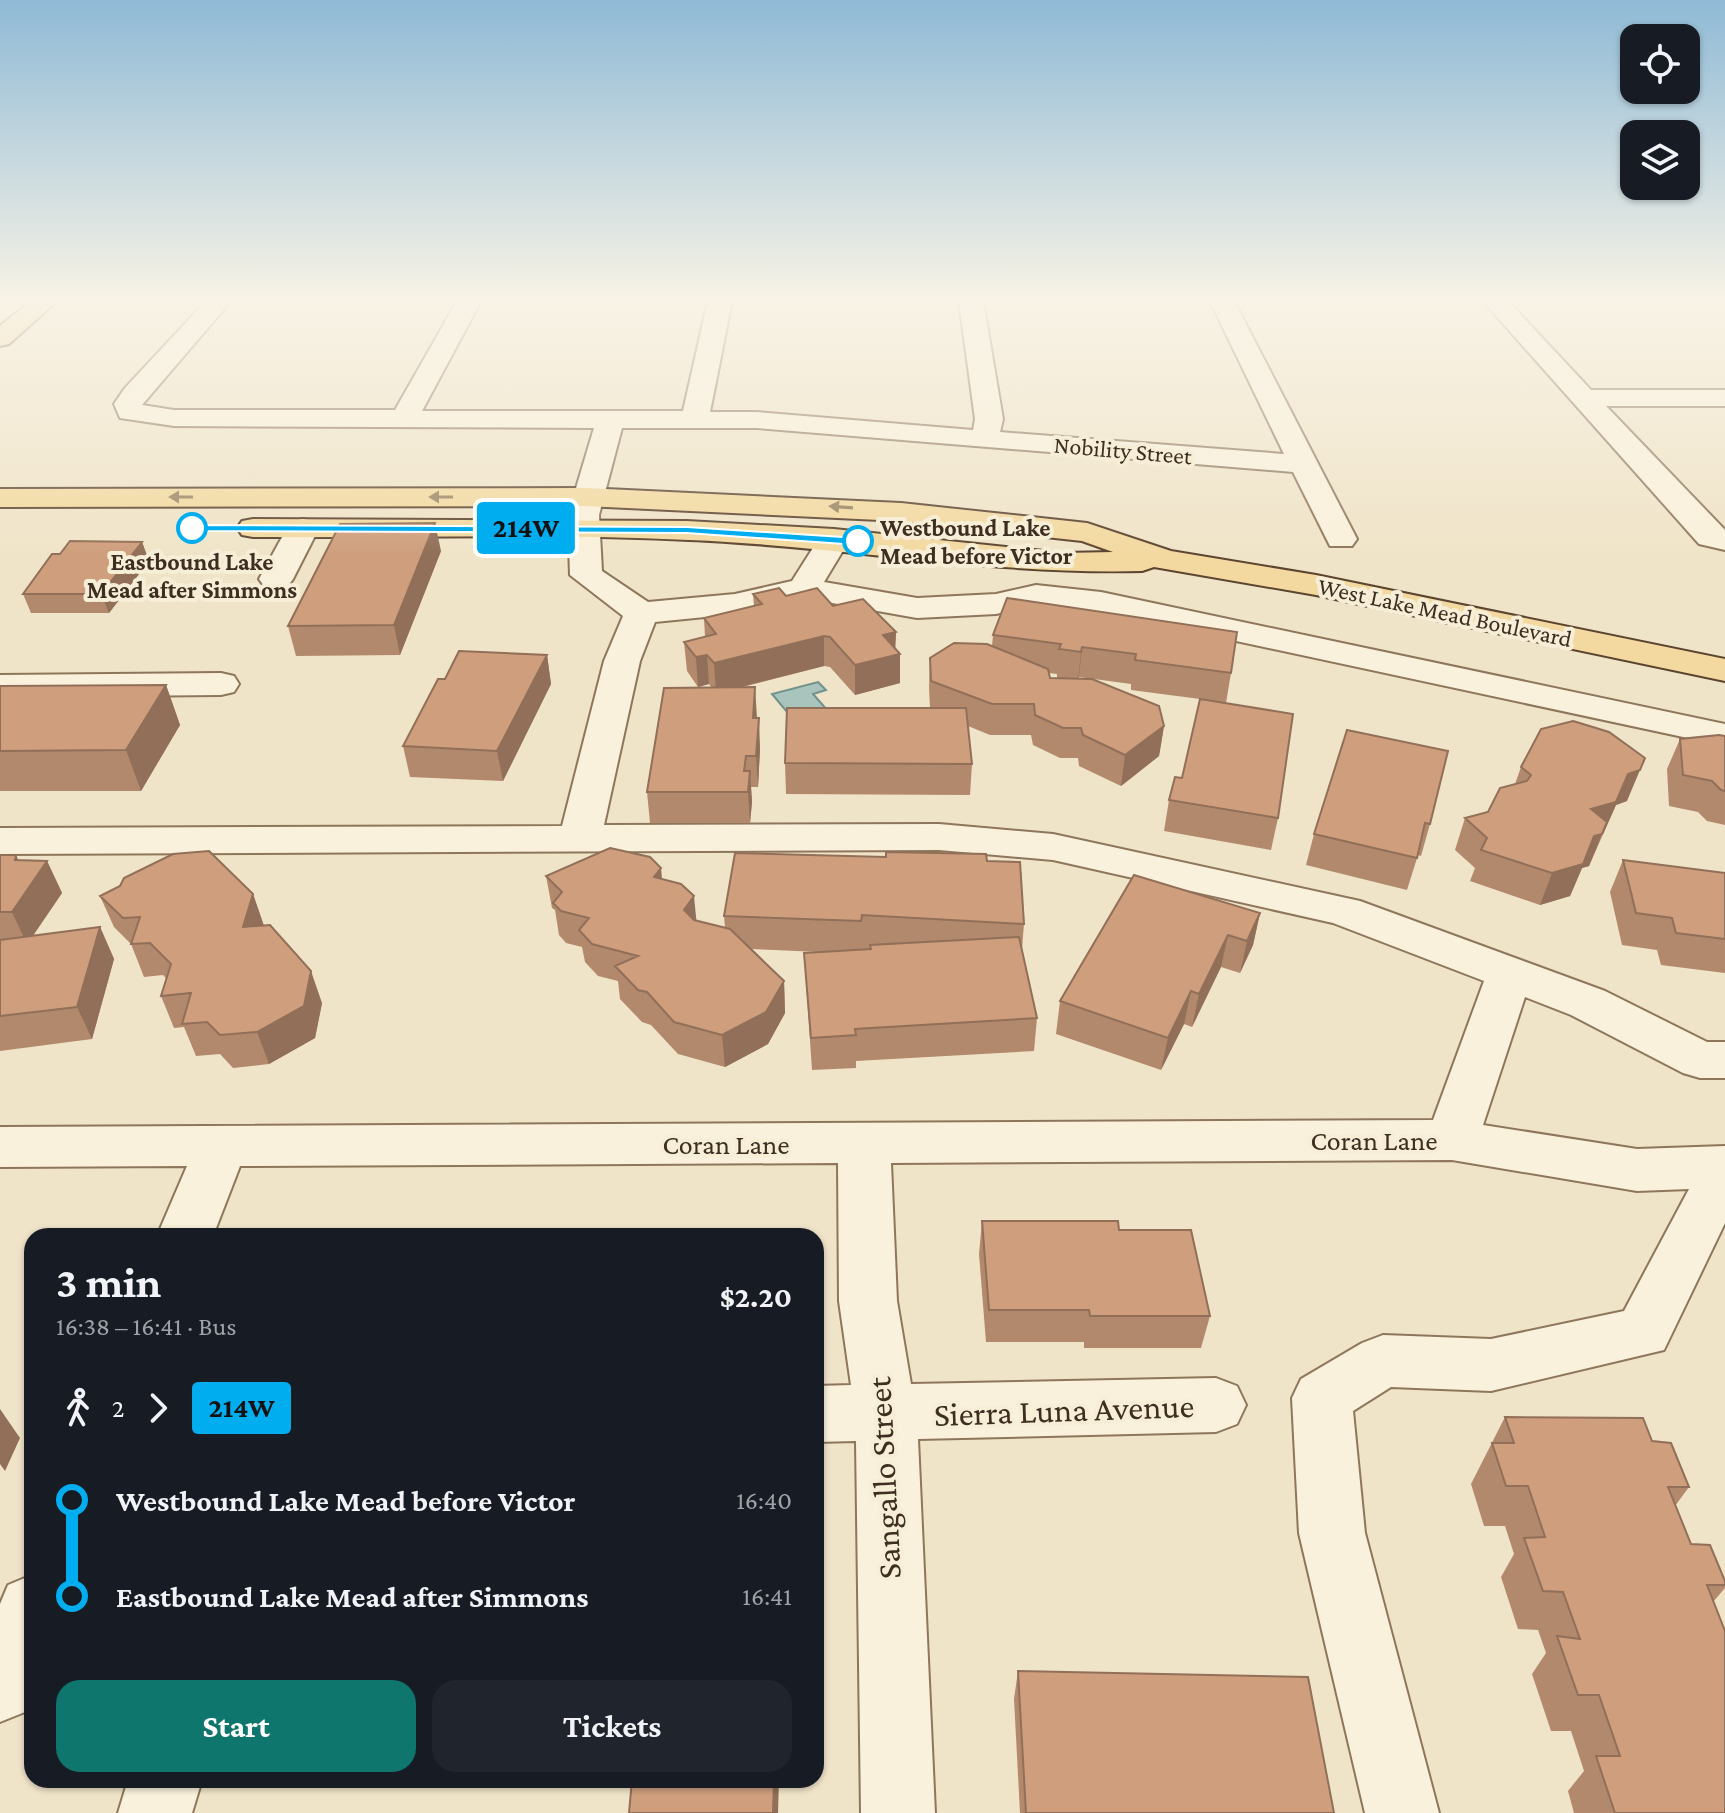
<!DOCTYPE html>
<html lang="en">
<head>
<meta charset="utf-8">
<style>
	:root { --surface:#171b24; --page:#20242c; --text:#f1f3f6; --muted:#9ea1a6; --accent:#0f766e }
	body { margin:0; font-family:"Crimson Pro",serif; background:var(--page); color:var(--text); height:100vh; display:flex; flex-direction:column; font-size:30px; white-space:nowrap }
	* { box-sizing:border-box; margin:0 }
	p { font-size:26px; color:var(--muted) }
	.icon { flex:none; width:44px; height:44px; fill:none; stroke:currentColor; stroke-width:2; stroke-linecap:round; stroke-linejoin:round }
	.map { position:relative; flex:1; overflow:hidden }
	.panel { position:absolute; left:24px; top:1228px; width:800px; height:560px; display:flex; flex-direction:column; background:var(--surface); border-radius:24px; box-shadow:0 2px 6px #0004 }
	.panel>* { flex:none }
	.badge { padding:0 16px; border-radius:6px; font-size:28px; line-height:52px }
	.controls { position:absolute; left:1620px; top:24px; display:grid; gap:16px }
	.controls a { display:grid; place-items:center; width:80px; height:80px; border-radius:16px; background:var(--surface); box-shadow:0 2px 6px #0004; font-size:40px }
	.map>.badge { position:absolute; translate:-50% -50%; box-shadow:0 0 0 4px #fff }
	.legs { display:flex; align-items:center; gap:12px; height:88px; padding:0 32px; font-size:26px }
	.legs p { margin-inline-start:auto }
	.overview { display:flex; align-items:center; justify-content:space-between; height:136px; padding:0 32px }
	h1 { font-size:44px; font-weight:700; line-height:60px }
	.button { display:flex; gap:16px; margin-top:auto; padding:16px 32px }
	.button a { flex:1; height:92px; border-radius:24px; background:var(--accent); color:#fff; font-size:32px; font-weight:700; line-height:92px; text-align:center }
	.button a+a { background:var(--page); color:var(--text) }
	ul { padding:0 32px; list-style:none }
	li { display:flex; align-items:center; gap:28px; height:96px; font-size:30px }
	li i { display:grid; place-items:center; width:12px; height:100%; margin:0 10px; background:currentColor }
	li i::after { content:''; width:20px; height:20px; margin:-10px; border:6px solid; border-radius:50%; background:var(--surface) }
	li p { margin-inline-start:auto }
	li:first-child i { background:linear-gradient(#0000 50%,currentColor 0) }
	li:last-child i { background:linear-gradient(currentColor 50%,#0000 0) }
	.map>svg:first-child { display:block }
	.water { fill:#a9c4bc; stroke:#6f938a; stroke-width:2 }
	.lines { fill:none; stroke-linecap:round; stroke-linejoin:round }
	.minor-casing { stroke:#8d765c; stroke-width:4 }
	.major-casing { stroke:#5b4430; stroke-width:4 }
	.minor { fill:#faf1dc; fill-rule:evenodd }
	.major { fill:#f3d9a0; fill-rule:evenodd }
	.wall { fill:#b2896c; fill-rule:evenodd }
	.shaded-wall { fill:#916f58 }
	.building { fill:#cf9f7d; stroke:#916f58; stroke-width:2 }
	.oneway { fill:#988460 }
	.line-1 { fill:#00adef; stroke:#fff; stroke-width:2 }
	.stop-1-dot { fill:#fff; stroke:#00adef; stroke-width:4 }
	.labels { text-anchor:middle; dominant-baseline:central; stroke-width:8; stroke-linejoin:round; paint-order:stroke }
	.far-street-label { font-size:24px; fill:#3d2e20; stroke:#f7eed8 }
	.far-stop-label { font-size:24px; font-weight:bold; fill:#3d2e20; stroke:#f7eed8; text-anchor:start }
	.street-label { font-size:28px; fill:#3d2e20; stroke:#f7eed8 }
	.near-street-label { font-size:34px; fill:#3d2e20; stroke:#f7eed8 }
</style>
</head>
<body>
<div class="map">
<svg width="1725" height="1813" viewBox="0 0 1725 1813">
	<rect width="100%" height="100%" fill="#f0e4c8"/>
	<path class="water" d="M 818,682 L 826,690 L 813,694 L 828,711 L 787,712 L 772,694 Z"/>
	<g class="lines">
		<defs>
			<path id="minor" d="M 206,301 L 231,301 L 142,405 L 174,410 L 395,410 L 457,301 L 481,301 L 422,411 L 683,411 L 708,301 L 732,301 L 710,412 L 757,412 L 973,430 L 975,419 L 959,301 L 983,301 L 1003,419 L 1000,432 L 1284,454 L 1210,301 L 1234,301 L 1357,539 L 1352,546 L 1330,546 L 1293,472 L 757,428 L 622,428 L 599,515 L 602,571 L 648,602 L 735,594 L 792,581 L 823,532 L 845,532 L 850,539 L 824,582 L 917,598 L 996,594 L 1036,585 L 1101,592 L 1725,724 L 1725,746 L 1101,612 L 1036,605 L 996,614 L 917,618 L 804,598 L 735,614 L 655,622 L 640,661 L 604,825 L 939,824 L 1053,834 L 1360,901 L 1605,991 L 1707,1042 L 1725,1042 L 1725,1078 L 1700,1078 L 1683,1073 L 1571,1015 L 1525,997 L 1483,1125 L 1637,1149 L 1725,1146 L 1725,1223 L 1664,1350 L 1491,1391 L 1391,1387 L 1353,1411 L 1365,1533 L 1439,1813 L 1365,1813 L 1299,1533 L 1292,1398 L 1301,1379 L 1362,1343 L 1383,1335 L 1491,1339 L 1624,1311 L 1689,1189 L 1637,1191 L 1452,1160 L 891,1163 L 897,1301 L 911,1384 L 1216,1378 L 1237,1386 L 1246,1405 L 1237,1424 L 1216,1432 L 918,1439 L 935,1813 L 861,1813 L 856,1441 L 816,1442 L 816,1386 L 851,1385 L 839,1301 L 838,1163 L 240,1166 L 213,1236 L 157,1236 L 187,1166 L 0,1167 L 0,1127 L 1433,1120 L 1484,981 L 1333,923 L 1053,860 L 939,850 L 0,854 L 0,828 L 562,826 L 604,661 L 623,616 L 570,575 L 568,515 L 594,428 L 174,426 L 120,418 L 114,404 L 125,388 Z
				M 1483,301 L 1508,301 L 1591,390 L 1725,390 L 1725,406 L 1606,406 L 1725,530 L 1725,550 L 1699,544 Z
				M 303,519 L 314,521 L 319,528 L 293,579 L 288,586 L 276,589 L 264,586 L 259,579 L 287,528 L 292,521 Z
				M 221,673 L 234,676 L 239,684 L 234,692 L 221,695 L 0,697 L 0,675 Z
				M 32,1575 L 32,1694 L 25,1712 L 0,1722 L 0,1604 L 8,1585 Z
				M 128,1780 L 202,1780 L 192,1813 L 118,1813 Z"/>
			<path id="major" d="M 31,301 L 57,301 L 9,344 L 0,346 L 0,326 Z
				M 585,488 L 901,503 L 1087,523 L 1171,551 L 1316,575 L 1725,659 L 1725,681 L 1316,595 L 1154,567 L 1142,571 C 991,575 840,546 689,540 C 544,533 398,538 253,537 L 242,535 L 237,528 L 242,521 L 253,519 L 687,521 L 834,529 L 1063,553 L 1113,552 L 1082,541 L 901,521 L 585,506 L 0,507 L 0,489 Z"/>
		</defs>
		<use href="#minor" class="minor-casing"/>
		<use href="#major" class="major-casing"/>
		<use href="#minor" class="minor"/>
		<use href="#major" class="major"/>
	</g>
	<path class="wall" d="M 142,542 L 149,561 L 109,613 L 31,613 L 23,594 L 60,554 Z
		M 441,551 L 400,655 L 296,656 L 288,626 Z
		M 753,594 L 786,596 L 896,632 L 895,648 L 900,683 L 855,695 L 830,667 L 824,666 L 739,688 L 757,718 L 760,749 L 758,787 L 751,787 L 752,802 L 750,823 L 650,823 L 647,792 L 712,688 L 709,684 L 698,687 L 687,671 L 684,642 L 705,637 L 704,618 L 754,606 Z
		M 1007,598 L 1231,673 L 1226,703 L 1278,818 L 1271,850 L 1164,831 L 1169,800 L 1182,778 L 1200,699 L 1131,690 L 1131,684 L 1079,677 L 1078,679 L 1164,726 L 1159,756 L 1121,786 L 1079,766 L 1078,758 L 1060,758 L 1033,745 L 1031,735 L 990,735 L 968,726 L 972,764 L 970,795 L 786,794 L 785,763 L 930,708 L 929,688 L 930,658 L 992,646 L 993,635 ZM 1049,673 L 1057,674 L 1057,678 L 1050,678 Z
		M 547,655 L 551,684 L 503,781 L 410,777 L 403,746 L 445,679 Z
		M 166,685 L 180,725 L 141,791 L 0,791 L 0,686 Z
		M 1347,730 L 1430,824 L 1421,856 L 1418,855 L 1407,890 L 1306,865 L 1314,834 Z
		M 1725,736 L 1725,825 L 1707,821 L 1698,812 L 1669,806 L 1667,769 L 1680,739 Z
		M 1521,767 L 1627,801 L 1616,805 L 1589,866 L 1582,868 L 1570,896 L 1540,905 L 1470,881 L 1475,868 L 1455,850 L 1465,818 L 1488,812 L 1515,784 Z
		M 0,855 L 19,860 L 47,861 L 62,893 L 33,936 L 100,927 L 114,959 L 92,1039 L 0,1051 Z
		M 1623,860 L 1725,873 L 1725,973 L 1661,965 L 1657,950 L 1622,945 L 1610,892 Z
		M 987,861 L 1024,924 L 1022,949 L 1037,1018 L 1034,1051 L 856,1061 L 856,1068 L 812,1070 L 804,953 L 820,952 L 751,949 L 784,981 L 785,1013 L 768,1044 L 725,1067 L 678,1054 L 651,1025 L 642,1022 L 620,999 L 618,981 L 598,976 L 585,962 L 582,947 L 566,943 L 559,935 L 555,910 L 552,908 L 546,876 L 662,879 L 696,920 L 725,928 L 724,916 Z
		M 253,894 L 264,926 L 322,1003 L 315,1038 L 269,1064 L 233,1068 L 220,1054 L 196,1056 L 184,1027 L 174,1028 L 161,996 L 166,978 L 163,975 L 144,977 L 131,944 L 114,927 L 100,896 Z
		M 1260,913 L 1253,945 L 1240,973 L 1221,967 L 1192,1027 L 1184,1024 L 1161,1070 L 1056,1034 L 1060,1001 Z
		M 982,1221 L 1119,1230 L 1210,1316 L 1201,1348 L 1084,1348 L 1084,1342 L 986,1342 L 979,1254 Z
		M 1505,1417 L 1652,1441 L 1689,1487 L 1675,1506 L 1691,1544 L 1725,1581 L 1725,1588 L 1713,1602 L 1725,1813 L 1574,1813 L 1568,1791 L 1584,1771 L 1571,1731 L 1551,1731 L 1532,1674 L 1546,1653 L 1538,1630 L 1518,1629 L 1501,1577 L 1514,1554 L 1505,1526 L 1484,1526 L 1471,1484 Z
		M 1018,1671 L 1334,1813 L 1020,1813 L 1014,1699 Z"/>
	<path class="shaded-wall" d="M 435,523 L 441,551 L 400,655 L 394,625 Z
		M 142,542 L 149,561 L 109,613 L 101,594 Z
		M 896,632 L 895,655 L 900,654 L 900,683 L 855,695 L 855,665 L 883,635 Z
		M 824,636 L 824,666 L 716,693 L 714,663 Z
		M 1082,647 L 1079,677 L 1078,682 L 1081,652 Z
		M 547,655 L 551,684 L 503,781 L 497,751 Z
		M 707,655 L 709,684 L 698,687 L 696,657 Z
		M 166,685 L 180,725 L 141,791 L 126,750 Z
		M 755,687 L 757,718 L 753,718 Z
		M 759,718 L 760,749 L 758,787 L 756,756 Z
		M 1164,726 L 1159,756 L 1121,786 L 1125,755 Z
		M 1640,770 L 1627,801 L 1616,805 L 1603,834 L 1579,841 L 1591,809 L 1628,774 Z
		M 750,771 L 752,802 L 750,823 L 748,792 Z
		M 1602,834 L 1589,866 L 1582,868 L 1570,896 L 1540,905 L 1552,873 L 1594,836 Z
		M 16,855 L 30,885 L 47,861 L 62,893 L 27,944 L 12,912 Z
		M 661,868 L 664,900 L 654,877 Z
		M 253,894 L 264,926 L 243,927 Z
		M 694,896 L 697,927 L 684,910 Z
		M 1260,913 L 1253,945 L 1240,973 L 1247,941 Z
		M 100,927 L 114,959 L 92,1039 L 77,1007 Z
		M 1228,935 L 1221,967 L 1192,1027 L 1199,994 Z
		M 311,971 L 322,1003 L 315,1038 L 269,1064 L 257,1032 Z
		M 784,981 L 785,1013 L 768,1044 L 725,1067 L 722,1035 Z
		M 1191,991 L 1184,1024 L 1161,1070 L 1168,1038 Z
		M 0,1409 L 20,1438 L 5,1471 L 0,1464 Z
		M 774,1780 L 779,1780 L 778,1813 L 773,1813 Z"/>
	<path class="building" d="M 435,523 L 394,625 L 288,626 L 340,524 Z
		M 70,541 L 142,542 L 101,594 L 23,594 L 52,554 L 60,554 Z
		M 779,588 L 786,596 L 817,588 L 833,606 L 863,599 L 896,632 L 883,635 L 900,654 L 855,665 L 830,637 L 824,636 L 714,663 L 707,655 L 696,657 L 684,642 L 716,634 L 704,618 L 762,604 L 753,594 Z
		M 1007,598 L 1237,632 L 1231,673 L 1135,660 L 1136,654 L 1082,647 L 1081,652 L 1059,649 L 1061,644 L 993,635 Z
		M 954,643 L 987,644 L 1048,669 L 1050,678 L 1092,679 L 1159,706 L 1164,726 L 1125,755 L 1083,735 L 1081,728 L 1063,728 L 1035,715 L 1034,704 L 992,704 L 931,681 L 930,658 Z
		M 459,651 L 547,655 L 497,751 L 403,746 L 438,679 L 445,679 Z
		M 166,685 L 126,750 L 0,751 L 0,686 Z
		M 755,687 L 753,718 L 759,718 L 756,756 L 746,756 L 744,771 L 750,771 L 748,792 L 647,792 L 664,688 Z
		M 1200,699 L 1293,714 L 1278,818 L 1169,800 L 1175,777 L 1182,778 Z
		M 787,708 L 966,708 L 972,764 L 785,763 Z
		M 1573,721 L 1609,732 L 1645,758 L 1640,770 L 1628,774 L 1616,802 L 1591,809 L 1607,822 L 1602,834 L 1594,836 L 1583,864 L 1552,873 L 1481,850 L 1487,838 L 1465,818 L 1488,812 L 1500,788 L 1527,781 L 1531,775 L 1521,767 L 1541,729 Z
		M 1347,730 L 1448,751 L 1430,824 L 1425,823 L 1417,858 L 1314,834 Z
		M 1719,735 L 1725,736 L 1725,791 L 1721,790 L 1712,781 L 1683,775 L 1680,739 Z
		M 610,848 L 650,857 L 661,868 L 654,877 L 681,884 L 694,896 L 684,910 L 694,920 L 730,929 L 784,981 L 766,1012 L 722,1035 L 674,1022 L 647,992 L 638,990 L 615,966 L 638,956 L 592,944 L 579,930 L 589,918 L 561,911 L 553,903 L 562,892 L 546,876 Z
		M 209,851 L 253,894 L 243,927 L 270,925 L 311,971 L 304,1006 L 257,1032 L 220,1035 L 207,1022 L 182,1024 L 191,993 L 161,996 L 171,964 L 150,943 L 131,944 L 140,917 L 123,918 L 100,896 L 120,886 L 124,878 L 173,854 Z
		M 886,852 L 986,854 L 987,861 L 1020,862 L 1024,924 L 862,915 L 861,921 L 724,916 L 735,853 L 886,857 Z
		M 0,855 L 16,855 L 15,860 L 47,861 L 12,912 L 0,912 Z
		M 1623,860 L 1725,873 L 1725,939 L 1676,933 L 1672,918 L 1636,913 Z
		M 1134,875 L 1260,913 L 1247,941 L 1228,935 L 1199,994 L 1191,991 L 1168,1038 L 1060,1001 Z
		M 100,927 L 77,1007 L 0,1016 L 0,940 Z
		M 1019,937 L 1037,1018 L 855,1029 L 856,1035 L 811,1038 L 804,953 L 871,949 L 870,945 Z
		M 982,1221 L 1118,1221 L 1119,1230 L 1191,1230 L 1210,1316 L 1090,1316 L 1089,1310 L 989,1310 Z
		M 503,1229 L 734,1230 L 733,1236 L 501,1236 Z
		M 287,1233 L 481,1234 L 480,1236 L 286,1236 Z
		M 1505,1417 L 1643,1418 L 1652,1441 L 1671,1443 L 1689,1487 L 1668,1487 L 1691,1544 L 1710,1545 L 1725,1581 L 1725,1585 L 1707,1585 L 1725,1631 L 1725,1813 L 1615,1813 L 1596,1756 L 1620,1756 L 1599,1695 L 1578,1695 L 1557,1636 L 1580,1639 L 1563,1592 L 1543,1591 L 1524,1538 L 1545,1537 L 1528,1486 L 1506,1486 L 1492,1443 L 1514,1443 Z
		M 1018,1671 L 1308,1677 L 1334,1813 L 1026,1813 Z
		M 632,1780 L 774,1780 L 773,1813 L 629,1813 Z"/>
	<defs><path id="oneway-solid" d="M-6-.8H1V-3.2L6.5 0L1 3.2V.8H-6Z" transform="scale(2)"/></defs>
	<g class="oneway">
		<use href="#oneway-solid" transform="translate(181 497) rotate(180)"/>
		<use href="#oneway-solid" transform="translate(441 497) rotate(180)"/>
		<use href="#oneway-solid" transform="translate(841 507) rotate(-176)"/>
	</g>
	<linearGradient id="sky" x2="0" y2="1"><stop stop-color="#8fbad6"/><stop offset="0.54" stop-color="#f8f3e6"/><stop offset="1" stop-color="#f8f3e6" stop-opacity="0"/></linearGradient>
	<rect width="1725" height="555" fill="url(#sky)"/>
	<path class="line-1" d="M 188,525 L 687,527 L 858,538 L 864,541 L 858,545 L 687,533 L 192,531 Z"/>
	<g class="stop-1-dot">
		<circle cx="192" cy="528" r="14"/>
		<circle cx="858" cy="541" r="14"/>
	</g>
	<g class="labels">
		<g class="far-street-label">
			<text transform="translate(1123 450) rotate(5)">Nobility Street</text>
			<text transform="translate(1445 612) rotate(12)">West Lake Mead Boulevard</text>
		</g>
		<g class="far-stop-label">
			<text x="880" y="527">Westbound Lake<tspan x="880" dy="28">Mead before Victor</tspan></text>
			<text x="192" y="561" text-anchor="middle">Eastbound Lake<tspan x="192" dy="28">Mead after Simmons</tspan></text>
		</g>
		<g class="street-label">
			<text x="1374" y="1140">Coran Lane</text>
			<text x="726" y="1144">Coran Lane</text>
		</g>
		<g class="near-street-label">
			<text transform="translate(1064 1410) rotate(-2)">Sierra Luna Avenue</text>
			<text transform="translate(884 1478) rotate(-93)">Sangallo Street</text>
		</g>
	</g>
</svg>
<div class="controls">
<a><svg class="icon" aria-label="locate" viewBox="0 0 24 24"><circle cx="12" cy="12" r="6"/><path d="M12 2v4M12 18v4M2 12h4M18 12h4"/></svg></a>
<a><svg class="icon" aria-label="layers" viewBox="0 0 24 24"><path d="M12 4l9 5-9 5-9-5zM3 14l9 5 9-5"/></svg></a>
</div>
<b class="badge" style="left:526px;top:528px;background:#00adef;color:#111">214W</b>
<section class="panel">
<div class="overview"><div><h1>3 min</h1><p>16:38 – 16:41 · Bus</p></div><b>$2.20</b></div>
<div class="legs"><svg class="icon" aria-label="walk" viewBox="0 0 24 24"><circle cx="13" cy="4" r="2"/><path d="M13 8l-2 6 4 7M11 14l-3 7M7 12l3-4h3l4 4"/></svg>2<svg class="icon" aria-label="forward" viewBox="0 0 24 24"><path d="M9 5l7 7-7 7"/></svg><b class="badge" style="background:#00adef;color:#111">214W</b></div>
<ul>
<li><i style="color:#00adef"></i><b>Westbound Lake Mead before Victor</b><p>16:40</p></li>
<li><i style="color:#00adef"></i><b>Eastbound Lake Mead after Simmons</b><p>16:41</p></li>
</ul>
<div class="button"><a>Start</a><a>Tickets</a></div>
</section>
</div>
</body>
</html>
